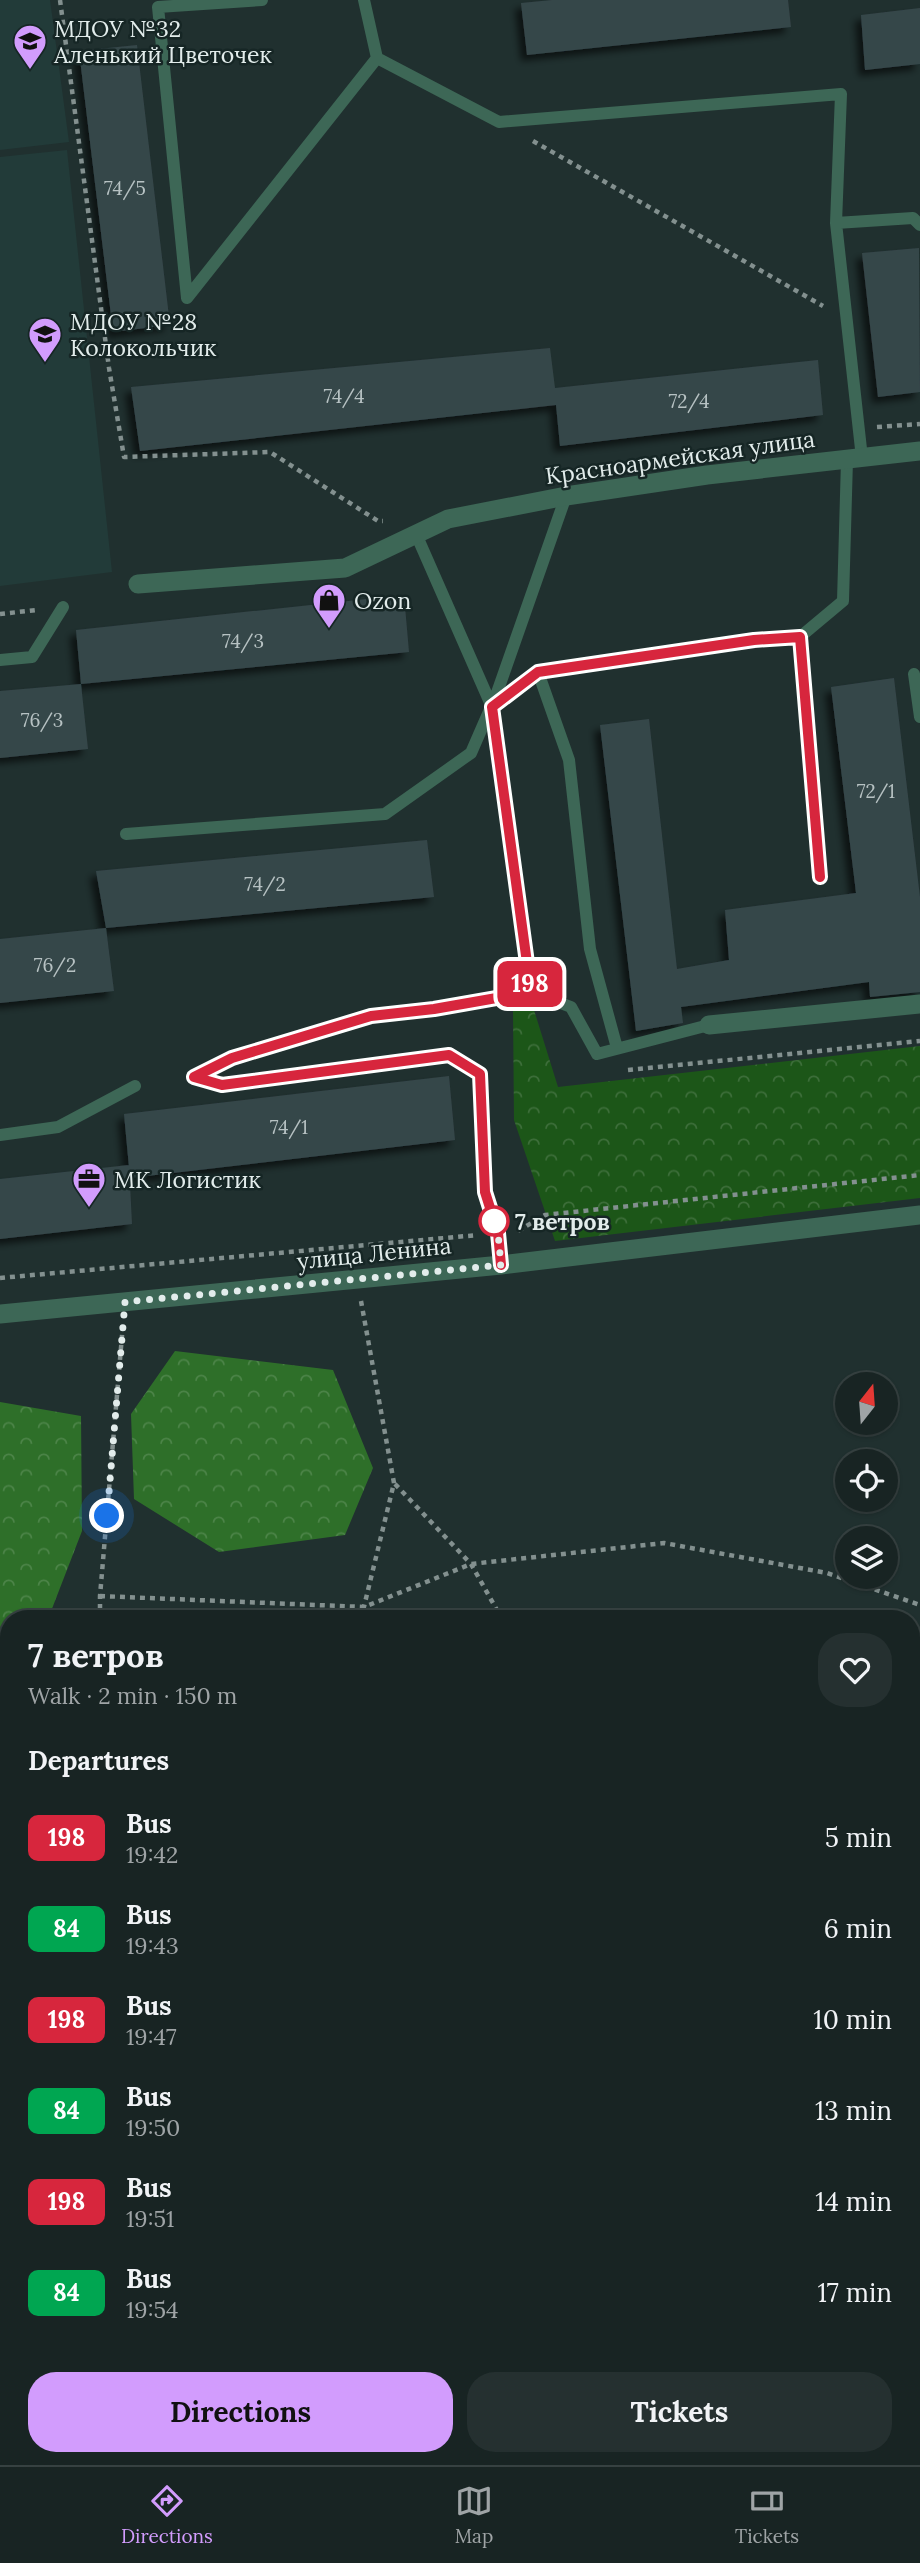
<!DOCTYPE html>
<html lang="en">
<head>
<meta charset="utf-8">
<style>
	:root { --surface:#182423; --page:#253030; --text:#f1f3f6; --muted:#9fa4a6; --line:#364141; --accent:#d29cfd }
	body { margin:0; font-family:Lora,serif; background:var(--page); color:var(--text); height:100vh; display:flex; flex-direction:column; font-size:26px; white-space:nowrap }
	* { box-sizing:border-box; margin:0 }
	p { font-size:23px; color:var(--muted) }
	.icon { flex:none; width:38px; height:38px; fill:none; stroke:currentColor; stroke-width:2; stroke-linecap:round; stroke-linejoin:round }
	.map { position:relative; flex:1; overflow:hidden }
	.details { position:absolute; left:0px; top:1610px; width:920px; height:856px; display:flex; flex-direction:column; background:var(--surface); border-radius:28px 28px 0 0; box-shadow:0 2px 5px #0004,0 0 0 2px var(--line) }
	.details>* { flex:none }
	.badge { padding:0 14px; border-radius:10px; font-size:24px; line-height:46px }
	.needle { width:46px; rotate:17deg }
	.buttons { position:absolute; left:835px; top:1372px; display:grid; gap:14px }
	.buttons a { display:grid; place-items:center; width:63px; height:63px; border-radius:50%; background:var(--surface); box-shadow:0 2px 5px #0004,0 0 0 2px var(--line); font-size:35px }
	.you { position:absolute; width:35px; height:35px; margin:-18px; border:5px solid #fff; border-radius:50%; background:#1a73e8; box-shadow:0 0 0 10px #1a73e833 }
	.map>.badge { position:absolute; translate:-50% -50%; box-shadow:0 0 0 4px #fff }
	h2 { padding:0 28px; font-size:26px; line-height:63px }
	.round { display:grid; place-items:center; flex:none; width:74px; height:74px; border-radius:28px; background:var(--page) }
	.headline { display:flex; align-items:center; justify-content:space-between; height:119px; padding:0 28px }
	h1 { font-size:33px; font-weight:700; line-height:52px }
	.action { display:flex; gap:14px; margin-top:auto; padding:14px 28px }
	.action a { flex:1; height:80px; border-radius:28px; background:var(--accent); color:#111; font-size:28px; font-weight:700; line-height:80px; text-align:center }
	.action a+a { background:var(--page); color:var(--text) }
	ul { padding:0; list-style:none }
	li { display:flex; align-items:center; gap:21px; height:91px; padding:0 28px }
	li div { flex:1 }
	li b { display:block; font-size:26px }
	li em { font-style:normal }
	li .badge { min-width:77px; font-weight:700; text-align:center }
	.tab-bar { display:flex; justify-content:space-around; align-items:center; height:98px; border-top:2px solid var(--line); background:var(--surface); font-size:19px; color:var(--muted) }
	.tab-bar a { display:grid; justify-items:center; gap:4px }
	.tab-bar .selected { color:var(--accent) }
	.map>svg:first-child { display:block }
	.built { fill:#223b39 }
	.forest { fill:url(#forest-crowns) }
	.park { fill:url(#park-crowns) }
	.water { fill:url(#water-waves); stroke:#5792af; stroke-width:2 }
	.building { fill:#36464a; filter:url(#shadow) }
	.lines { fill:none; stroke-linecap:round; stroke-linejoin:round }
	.path { stroke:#83908f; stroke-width:4.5; stroke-dasharray:5 5; stroke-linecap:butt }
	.service { stroke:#3d6756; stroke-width:12 }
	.minor { stroke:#3d6756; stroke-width:19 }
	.tertiary { stroke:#3d6756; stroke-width:19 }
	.line-casing { stroke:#fff; stroke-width:16 }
	.line { stroke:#d7263d; stroke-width:10 }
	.walk { stroke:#e2eceb; stroke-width:7; stroke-dasharray:0 12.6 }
	.stop-dot { fill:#fff; stroke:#d7263d; stroke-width:3.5 }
	.labels { text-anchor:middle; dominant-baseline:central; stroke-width:5; stroke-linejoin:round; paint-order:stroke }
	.number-label { font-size:19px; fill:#b7c2c3 }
	.poi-label { font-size:23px; fill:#e2eceb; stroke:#162625; text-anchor:start }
	.street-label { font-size:23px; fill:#e2eceb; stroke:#162625 }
	.stop-label { font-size:23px; font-weight:bold; fill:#e2eceb; stroke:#162625; text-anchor:start }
</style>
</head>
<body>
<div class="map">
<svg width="920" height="2465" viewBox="0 0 920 2465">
	<defs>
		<pattern id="forest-crowns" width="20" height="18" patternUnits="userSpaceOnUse" patternTransform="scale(1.75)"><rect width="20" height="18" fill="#2e6f29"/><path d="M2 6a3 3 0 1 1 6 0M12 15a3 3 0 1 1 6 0" fill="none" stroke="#4c8448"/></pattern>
		<pattern id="park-crowns" width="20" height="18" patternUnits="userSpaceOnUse" patternTransform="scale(1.75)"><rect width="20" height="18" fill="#1c5618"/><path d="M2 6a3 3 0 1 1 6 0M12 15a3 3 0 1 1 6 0" fill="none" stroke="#3d6e3a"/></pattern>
		<pattern id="water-waves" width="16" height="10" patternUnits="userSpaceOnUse" patternTransform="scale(1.75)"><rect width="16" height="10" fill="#1c6b95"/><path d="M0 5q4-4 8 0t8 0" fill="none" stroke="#4887a9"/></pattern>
		<filter id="shadow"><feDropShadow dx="-6" dy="6" stdDeviation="3.5" flood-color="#0009"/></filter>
	</defs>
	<rect width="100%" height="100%" fill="#20302f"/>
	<path class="built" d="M 0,0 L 50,0 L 69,142 L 0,150 Z
		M 67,150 L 112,572 L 0,586 L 0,157 Z"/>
	<path class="forest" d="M 175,1351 L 333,1370 L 373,1468 L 345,1535 L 219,1552 L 134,1499 L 131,1414 Z
		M 0,1402 L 81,1416 L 82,1531 L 48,1619 L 9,1619 L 9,1721 L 0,1743 Z
		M 912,1974 L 920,1976 L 920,2125 L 912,2131 Z
		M 0,1984 L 9,1990 L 9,2457 L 371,2457 L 353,2465 L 0,2465 Z"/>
	<path class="park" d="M 534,1010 L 558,1087 L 920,1046 L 920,1198 L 555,1241 L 514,1120 L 513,1011 Z"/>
	<path class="water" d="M 920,2181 L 920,2465 L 473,2465 L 476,2457 L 912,2457 L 912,2191 Z"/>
	<path class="building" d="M 552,0 L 788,0 L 791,27 L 527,55 L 521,3 Z
		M 920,8 L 920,64 L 865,70 L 861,15 Z
		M 137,45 L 170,325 L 113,332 L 79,51 Z
		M 919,248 L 920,392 L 878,397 L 862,253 Z
		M 550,348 L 555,388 L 818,360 L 823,415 L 560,446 L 556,405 L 140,451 L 131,387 Z
		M 404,595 L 409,652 L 81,684 L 76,630 Z
		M 894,678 L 920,897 L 920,992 L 870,997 L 869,982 L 681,1007 L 683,1023 L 636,1031 L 600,725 L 649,719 L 677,969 L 729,960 L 725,910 L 856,893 L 831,687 Z
		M 81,684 L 88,749 L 0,758 L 0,691 Z
		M 427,840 L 434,897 L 106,928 L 96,871 Z
		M 106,928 L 114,991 L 0,1003 L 0,939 Z
		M 449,1076 L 455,1140 L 130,1178 L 124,1114 Z
		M 129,1165 L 132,1224 L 0,1239 L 0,1179 Z"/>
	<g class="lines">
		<path class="path" d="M 60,0 L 109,368 L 124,457 L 270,452 L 378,521 L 383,521
			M 533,141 L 823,306
			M 877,427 L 920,424
			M 0,614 L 37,610
			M 628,1070 L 920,1041
			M 518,1231 L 545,1215 L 920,1175
			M 0,1278 L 478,1235
			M 361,1301 L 394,1483 L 361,1619
			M 395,1484 L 471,1564 L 502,1619
			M 100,1596 L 364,1607 L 471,1564 L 664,1543 L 827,1573 L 920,1605
			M 100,1619 L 100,1596 L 123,1324
			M 912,1709 L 920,1699
			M 0,1933 L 9,1952"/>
		<path class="service" d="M 364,0 L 377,58 L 499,122 L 841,94 L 836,223 L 862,458
			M 836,223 L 913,218 L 920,225
			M 187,298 L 158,7 L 262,0
			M 187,298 L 377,58
			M 416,534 L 492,707 L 566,496
			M 800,637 L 820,877
			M 0,660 L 32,657 L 63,607
			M 538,672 L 569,760 L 590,949 L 617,1048
			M 914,674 L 920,717
			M 126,834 L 385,814 L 471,753 L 491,707
			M 531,992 L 492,707 L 538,672 L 754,640 L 800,637 L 843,601 L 847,460
			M 0,1135 L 58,1127 L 135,1086
			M 501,1265 L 498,1233 L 485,1192 L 480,1074 L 449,1055 L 222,1085 L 194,1077 L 232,1058 L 371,1016 L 434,1009 L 531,992 L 571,1007 L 597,1054 L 709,1025"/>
		<path class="minor" d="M 138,584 L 345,568 L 448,519 L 566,496 L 707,475 L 920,451
			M 709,1025 L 920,1004"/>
		<path class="tertiary" d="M 0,1314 L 501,1265 L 920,1215"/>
	</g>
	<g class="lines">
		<defs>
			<path id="line" d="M 501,1265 L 498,1233 L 485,1192 L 480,1074 L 449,1055 L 222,1085 L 194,1077 L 232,1058 L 371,1016 L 434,1009 L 531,992 L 492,707 L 538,672 L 754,640 L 800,637 L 820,877"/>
		</defs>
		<use href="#line" class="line-casing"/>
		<use href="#line" class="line"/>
		<path class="walk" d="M 107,1516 L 125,1302 L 501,1265 L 498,1233 L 492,1212 L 494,1221"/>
	</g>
	<defs>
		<symbol id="school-pin" viewBox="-11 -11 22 30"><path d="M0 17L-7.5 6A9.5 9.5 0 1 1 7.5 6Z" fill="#d29cfd" stroke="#162625"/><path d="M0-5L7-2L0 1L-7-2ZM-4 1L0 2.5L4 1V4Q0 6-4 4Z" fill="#111"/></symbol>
		<symbol id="shop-pin" viewBox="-11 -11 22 30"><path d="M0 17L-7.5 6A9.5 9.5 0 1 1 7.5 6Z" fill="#d29cfd" stroke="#162625"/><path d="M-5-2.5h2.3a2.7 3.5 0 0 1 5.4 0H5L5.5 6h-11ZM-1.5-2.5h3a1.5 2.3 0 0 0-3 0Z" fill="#111"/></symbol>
		<symbol id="office-pin" viewBox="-11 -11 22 30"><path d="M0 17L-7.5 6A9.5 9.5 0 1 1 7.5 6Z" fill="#d29cfd" stroke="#162625"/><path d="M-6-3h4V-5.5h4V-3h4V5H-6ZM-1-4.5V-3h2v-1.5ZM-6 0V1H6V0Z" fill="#111"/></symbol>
	</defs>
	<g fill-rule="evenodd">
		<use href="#school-pin" x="11" y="22" width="38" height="52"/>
		<use href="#school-pin" x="26" y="315" width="38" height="52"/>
		<use href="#shop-pin" x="310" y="581" width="38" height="52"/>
		<use href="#office-pin" x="70" y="1160" width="38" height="52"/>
	</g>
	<circle class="stop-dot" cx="494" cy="1221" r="14"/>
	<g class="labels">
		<g class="number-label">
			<text x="125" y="188">74/5</text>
			<text x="344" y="396">74/4</text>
			<text x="689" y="401">72/4</text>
			<text x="243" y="641">74/3</text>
			<text x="42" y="720">76/3</text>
			<text x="876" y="791">72/1</text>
			<text x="265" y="884">74/2</text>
			<text x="55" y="965">76/2</text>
			<text x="289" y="1127">74/1</text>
		</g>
		<g class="poi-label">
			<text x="54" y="28">МДОУ №32<tspan x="54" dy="26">Аленький Цветочек</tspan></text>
			<text x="70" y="321">МДОУ №28<tspan x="70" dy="26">Колокольчик</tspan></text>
			<text x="354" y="600">Ozon</text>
			<text x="114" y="1179">МК Логистик</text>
		</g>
		<g class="street-label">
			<text transform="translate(680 457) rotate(-8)">Красноармейская улица</text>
			<text transform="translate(374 1253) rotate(-6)">улица Ленина</text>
		</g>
		<g class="stop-label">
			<text x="515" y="1221">7 ветров</text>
		</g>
	</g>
</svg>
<div class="buttons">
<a><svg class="needle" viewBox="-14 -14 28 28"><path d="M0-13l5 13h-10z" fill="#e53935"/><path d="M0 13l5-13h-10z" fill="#9fa4a6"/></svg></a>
<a><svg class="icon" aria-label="locate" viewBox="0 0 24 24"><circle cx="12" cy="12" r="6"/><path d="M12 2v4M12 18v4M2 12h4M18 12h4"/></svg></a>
<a><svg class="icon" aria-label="layers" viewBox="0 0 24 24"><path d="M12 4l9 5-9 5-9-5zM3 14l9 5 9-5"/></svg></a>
</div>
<div class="you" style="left:107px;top:1516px"></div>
<b class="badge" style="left:530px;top:984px;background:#d7263d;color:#fff">198</b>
<section class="details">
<div class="headline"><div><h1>7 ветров</h1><p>Walk · 2 min · 150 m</p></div><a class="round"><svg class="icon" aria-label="heart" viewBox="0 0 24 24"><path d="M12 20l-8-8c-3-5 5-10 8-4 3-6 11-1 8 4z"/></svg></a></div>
<h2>Departures</h2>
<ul>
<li><span class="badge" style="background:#d7263d;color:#fff">198</span><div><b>Bus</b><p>19:42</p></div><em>5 min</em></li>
<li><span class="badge" style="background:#00a651;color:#fff">84</span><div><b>Bus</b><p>19:43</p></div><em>6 min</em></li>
<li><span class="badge" style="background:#d7263d;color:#fff">198</span><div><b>Bus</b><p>19:47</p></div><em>10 min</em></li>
<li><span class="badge" style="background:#00a651;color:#fff">84</span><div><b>Bus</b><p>19:50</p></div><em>13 min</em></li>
<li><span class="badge" style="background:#d7263d;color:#fff">198</span><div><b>Bus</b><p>19:51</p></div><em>14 min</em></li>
<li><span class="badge" style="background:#00a651;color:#fff">84</span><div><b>Bus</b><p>19:54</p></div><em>17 min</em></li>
</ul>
<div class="action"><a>Directions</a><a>Tickets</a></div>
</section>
</div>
<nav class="tab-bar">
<a class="selected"><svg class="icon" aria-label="directions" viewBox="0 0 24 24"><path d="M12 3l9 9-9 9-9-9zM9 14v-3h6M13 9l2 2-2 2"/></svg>Directions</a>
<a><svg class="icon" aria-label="map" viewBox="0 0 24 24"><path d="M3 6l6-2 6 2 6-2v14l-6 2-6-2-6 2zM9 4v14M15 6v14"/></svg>Map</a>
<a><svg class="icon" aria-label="tickets" viewBox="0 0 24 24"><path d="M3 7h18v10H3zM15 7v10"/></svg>Tickets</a>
</nav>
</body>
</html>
